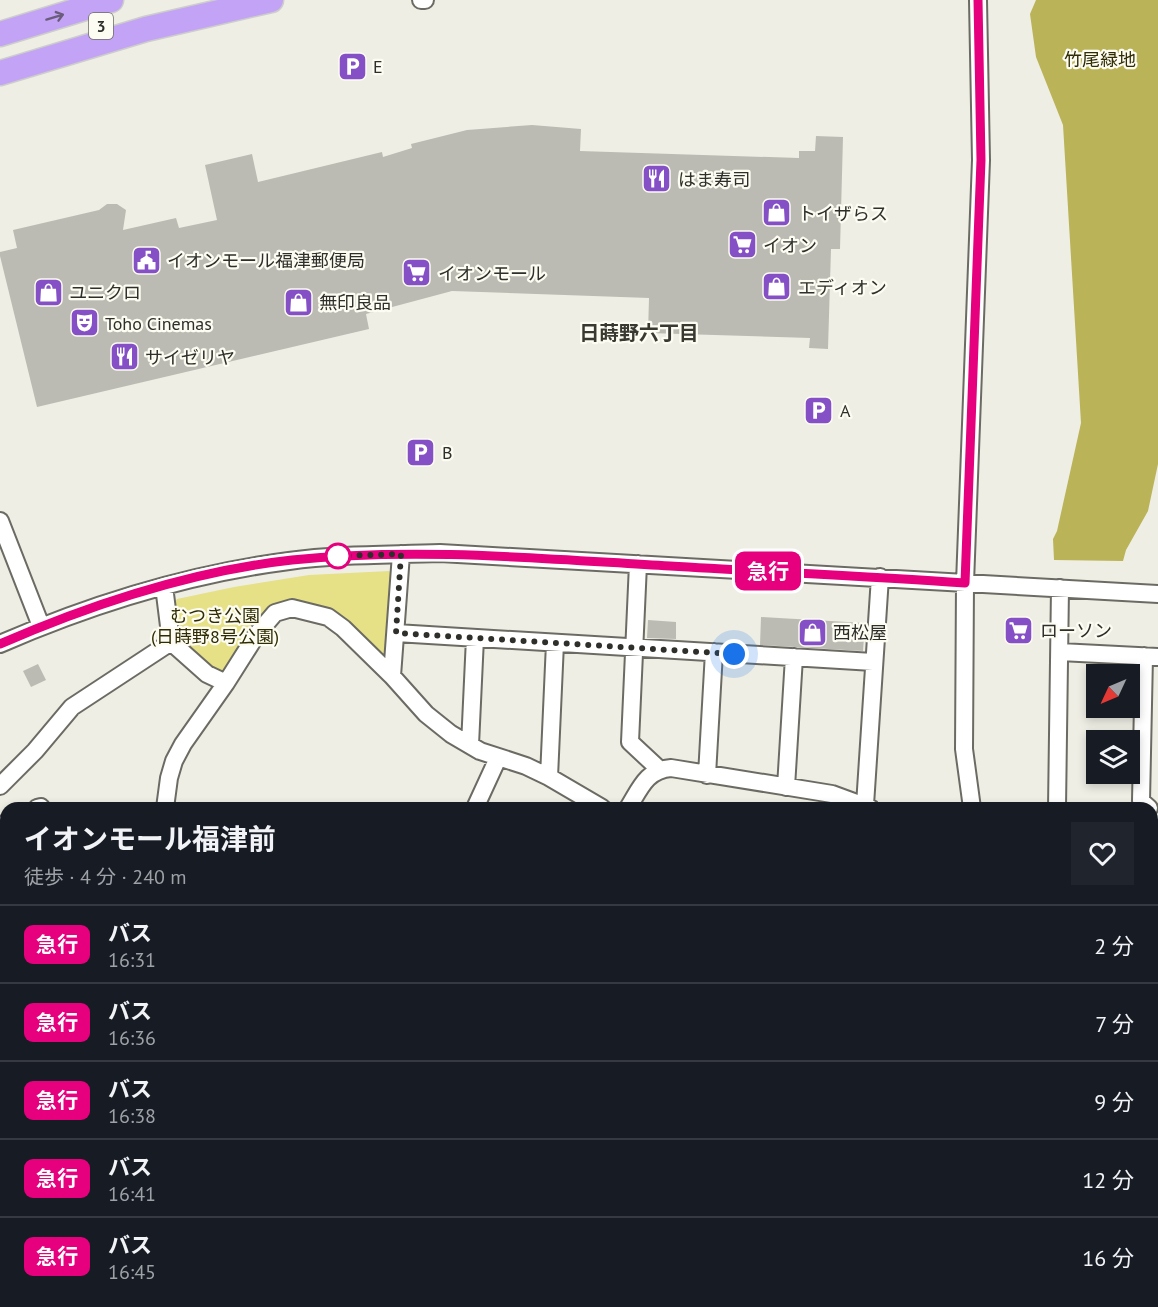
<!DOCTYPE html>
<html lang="ja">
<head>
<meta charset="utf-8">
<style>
	:root { --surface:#171b24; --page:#20242c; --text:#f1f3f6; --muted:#9ea1a6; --line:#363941 }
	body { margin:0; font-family:"PT Sans","Noto Sans JP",sans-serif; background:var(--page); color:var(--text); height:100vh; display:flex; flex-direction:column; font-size:22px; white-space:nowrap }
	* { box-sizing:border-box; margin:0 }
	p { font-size:20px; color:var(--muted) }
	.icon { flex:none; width:33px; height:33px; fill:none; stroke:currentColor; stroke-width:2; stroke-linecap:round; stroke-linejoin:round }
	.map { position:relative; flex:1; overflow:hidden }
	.details { position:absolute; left:0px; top:802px; width:1158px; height:506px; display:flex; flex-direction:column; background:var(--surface); border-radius:18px 18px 0 0; box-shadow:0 3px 9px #0003 }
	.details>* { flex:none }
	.badge { padding:0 12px; border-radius:9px; font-size:21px; line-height:39px }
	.needle { width:39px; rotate:226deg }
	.tools { position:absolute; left:1086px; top:664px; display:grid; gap:12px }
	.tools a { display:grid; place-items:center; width:54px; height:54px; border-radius:0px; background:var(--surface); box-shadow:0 3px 9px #0003; font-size:30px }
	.you { position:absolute; width:30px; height:30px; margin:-15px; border:4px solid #fff; border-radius:50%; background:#1a73e8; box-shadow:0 0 0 9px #1a73e833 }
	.map>.badge { position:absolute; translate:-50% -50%; box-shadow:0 0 0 3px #fff }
	.round { display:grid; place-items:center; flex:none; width:63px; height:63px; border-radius:0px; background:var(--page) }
	.head { display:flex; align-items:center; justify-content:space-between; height:102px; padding:0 24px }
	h1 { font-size:28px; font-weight:700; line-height:45px }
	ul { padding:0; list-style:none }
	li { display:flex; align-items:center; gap:18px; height:78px; padding:0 24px; border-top:2px solid var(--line) }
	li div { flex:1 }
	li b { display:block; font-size:22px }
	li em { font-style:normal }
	li .badge { min-width:66px; font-weight:700; text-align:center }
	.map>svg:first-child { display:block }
	.green { fill:#e6e086 }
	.forest { fill:#bab358 }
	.building { fill:#bcbbb3 }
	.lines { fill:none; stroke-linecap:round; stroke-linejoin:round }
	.minor-casing { stroke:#6c6b63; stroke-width:20 }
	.highway-casing { stroke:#cdcdcc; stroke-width:27 }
	.minor { stroke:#fff; stroke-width:16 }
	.highway { stroke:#c3a3f5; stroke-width:24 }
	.oneway { stroke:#6a5d7b }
	.line-casing { stroke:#fff; stroke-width:14 }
	.line { stroke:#e6007e; stroke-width:9 }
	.walk { stroke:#2e2e2a; stroke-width:6; stroke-dasharray:0 10.8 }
	.stop-dot { fill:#fff; stroke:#e6007e; stroke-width:3 }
	.labels { text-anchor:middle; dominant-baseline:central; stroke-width:4.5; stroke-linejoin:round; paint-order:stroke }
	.shield { fill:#fcfcf2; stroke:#6c6c66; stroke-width:1.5 }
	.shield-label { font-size:16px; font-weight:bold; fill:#2e2e2a }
	.park-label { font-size:18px; fill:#2f2c03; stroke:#fcfcf2 }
	.poi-label { font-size:18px; fill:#2e2e2a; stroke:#fcfcf2; text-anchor:start }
	.neighbourhood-label { font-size:20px; font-weight:bold; fill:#393932; stroke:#fcfcf2 }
</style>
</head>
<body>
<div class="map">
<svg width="1158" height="1307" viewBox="0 0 1158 1307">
	<rect width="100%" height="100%" fill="#efeee5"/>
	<path class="green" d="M 389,571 L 393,574 L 388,657 L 383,659 L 294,601 L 222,674 L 215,674 L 179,639 L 172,605 L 177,599 L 234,587 L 309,575 Z"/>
	<path class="forest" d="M 1036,0 L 1158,0 L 1158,464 L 1148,511 L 1126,550 L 1123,561 L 1054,560 L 1053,539 L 1057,531 L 1081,423 L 1063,125 L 1036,57 L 1030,14 Z"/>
	<path class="building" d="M 532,125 L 581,129 L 580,151 L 799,158 L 799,151 L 815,151 L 816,136 L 843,137 L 840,249 L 831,249 L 828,349 L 809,348 L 810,338 L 648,333 L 649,298 L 452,291 L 366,314 L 369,329 L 37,407 L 0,256 L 0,252 L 17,248 L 13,230 L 99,210 L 107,204 L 117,204 L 126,210 L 123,230 L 176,218 L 179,228 L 217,220 L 205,165 L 252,154 L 258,182 L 382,152 L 383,157 L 412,148 L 411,144 L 467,130 Z
		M 761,617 L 865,623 L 863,651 L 760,645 Z
		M 648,620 L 676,622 L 676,639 L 647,638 Z
		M 38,664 L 46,680 L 31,687 L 23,671 Z"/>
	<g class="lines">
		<defs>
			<path id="minor" d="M 421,0 L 425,0
				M 0,521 L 41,626
				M 638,564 L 630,742 L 659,769
				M 164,586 L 171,642 L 207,674 L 226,683
				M 396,633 L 873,662
				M 0,644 C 92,604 189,574 289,561 C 339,554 389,555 440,553 L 1158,594
				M 1060,652 L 1158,657
				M 1144,656 L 1141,801 L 1149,808
				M 392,676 L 401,554
				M 470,745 L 475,638
				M 707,775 L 714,652
				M 549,777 L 555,643
				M 0,786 L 35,751 L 72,707 L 171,642
				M 786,787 L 794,657
				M 865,805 L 880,577
				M 37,808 L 41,807
				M 165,808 L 169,778 L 174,761 L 183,744 L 226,683 L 257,634 L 275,613 L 292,608 L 328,617 L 343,628 L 392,676 L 426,714 L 451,734 L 480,751 L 526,766 L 549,777 L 602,808
				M 475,808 L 498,758
				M 628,808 C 640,789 646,770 671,768 L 832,794 L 870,808
				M 972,808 L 964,749 L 965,583 L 981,160 L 978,0
				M 1057,808 L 1060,588
				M 0,826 L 6,823
				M 1152,835 L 1158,829
				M 0,865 L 6,876
				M 0,992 L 6,972
				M 1152,1044 L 1158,1035
				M 0,1220 L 6,1224
				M 1152,1261 L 1158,1260
				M 121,1302 L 131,1307
				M 273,1302 L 278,1307
				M 621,1302 L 626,1307
				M 809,1302 L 815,1307
				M 1063,1302 L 1080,1304 L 1093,1302
				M 9,1307 L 11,1302
				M 72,1307 L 74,1302
				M 299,1307 L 312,1302
				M 468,1307 L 471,1302
				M 843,1307 L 851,1302
				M 991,1307 L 992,1302
				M 1023,1307 L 1024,1302"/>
			<path id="highway" d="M 0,34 L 111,0
				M 0,73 L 146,29 L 271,0"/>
		</defs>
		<use href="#minor" class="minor-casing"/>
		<use href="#highway" class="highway-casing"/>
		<use href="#minor" class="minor"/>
		<use href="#highway" class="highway"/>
	</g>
	<defs><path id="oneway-shaft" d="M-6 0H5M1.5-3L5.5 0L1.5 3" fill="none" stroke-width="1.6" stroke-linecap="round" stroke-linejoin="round" transform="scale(1.5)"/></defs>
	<use class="oneway" href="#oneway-shaft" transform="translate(55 17) rotate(-17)"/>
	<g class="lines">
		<defs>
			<path id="line" d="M 0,644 C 92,604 191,571 292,560 C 418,547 545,559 670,566 C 769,572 867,576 965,583 L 981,160 L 978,0"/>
		</defs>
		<use href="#line" class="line-casing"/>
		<use href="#line" class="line"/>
		<path class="walk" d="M 338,556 L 401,554 L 396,633 L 734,654"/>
	</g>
	<defs>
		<symbol id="parking-square" viewBox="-11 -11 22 22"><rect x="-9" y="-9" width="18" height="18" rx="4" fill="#854fc6" stroke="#fcfcf2"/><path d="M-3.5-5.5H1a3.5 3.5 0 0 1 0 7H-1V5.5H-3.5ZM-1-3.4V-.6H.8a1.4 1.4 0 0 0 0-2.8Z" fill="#fff"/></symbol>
		<symbol id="restaurant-square" viewBox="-11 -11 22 22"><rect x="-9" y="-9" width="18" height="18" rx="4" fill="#854fc6" stroke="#fcfcf2"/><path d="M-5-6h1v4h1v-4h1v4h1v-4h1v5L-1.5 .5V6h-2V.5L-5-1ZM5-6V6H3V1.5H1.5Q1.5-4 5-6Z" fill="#fff"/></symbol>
		<symbol id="shop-square" viewBox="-11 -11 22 22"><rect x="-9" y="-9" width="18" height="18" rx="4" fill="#854fc6" stroke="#fcfcf2"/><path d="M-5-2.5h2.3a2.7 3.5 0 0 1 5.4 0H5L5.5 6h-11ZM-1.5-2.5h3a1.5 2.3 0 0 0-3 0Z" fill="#fff"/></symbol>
		<symbol id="supermarket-square" viewBox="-11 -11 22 22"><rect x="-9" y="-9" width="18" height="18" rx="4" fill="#854fc6" stroke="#fcfcf2"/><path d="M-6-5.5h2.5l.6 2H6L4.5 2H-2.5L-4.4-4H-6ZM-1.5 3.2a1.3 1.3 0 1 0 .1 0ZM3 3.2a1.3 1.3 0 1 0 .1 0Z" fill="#fff"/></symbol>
		<symbol id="civic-square" viewBox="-11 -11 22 22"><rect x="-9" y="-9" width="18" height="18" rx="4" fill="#854fc6" stroke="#fcfcf2"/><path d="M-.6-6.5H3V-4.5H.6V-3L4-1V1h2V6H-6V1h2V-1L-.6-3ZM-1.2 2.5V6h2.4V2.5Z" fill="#fff"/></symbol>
		<symbol id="theatre-square" viewBox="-11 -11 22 22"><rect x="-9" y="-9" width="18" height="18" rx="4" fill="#854fc6" stroke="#fcfcf2"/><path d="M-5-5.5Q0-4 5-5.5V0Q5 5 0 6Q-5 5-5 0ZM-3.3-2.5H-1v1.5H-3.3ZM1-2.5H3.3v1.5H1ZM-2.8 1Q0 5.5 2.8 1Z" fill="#fff"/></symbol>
	</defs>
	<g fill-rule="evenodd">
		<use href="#parking-square" x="336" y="50" width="33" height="33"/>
		<use href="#restaurant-square" x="640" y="162" width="33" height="33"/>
		<use href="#shop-square" x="760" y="196" width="33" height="33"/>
		<use href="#supermarket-square" x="726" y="228" width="33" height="33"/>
		<use href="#civic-square" x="130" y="244" width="33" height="33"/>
		<use href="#supermarket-square" x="400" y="256" width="33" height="33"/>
		<use href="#shop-square" x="760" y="270" width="33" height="33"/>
		<use href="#shop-square" x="32" y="276" width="33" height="33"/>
		<use href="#shop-square" x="282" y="286" width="33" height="33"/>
		<use href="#theatre-square" x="68" y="306" width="33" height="33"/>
		<use href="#restaurant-square" x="108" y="340" width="33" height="33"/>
		<use href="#parking-square" x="802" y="394" width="33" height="33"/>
		<use href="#parking-square" x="404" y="436" width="33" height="33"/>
		<use href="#supermarket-square" x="1002" y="614" width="33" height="33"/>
		<use href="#shop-square" x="796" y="616" width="33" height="33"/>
	</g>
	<circle class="stop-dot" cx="338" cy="556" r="12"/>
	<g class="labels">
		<rect class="shield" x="89" y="13" width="24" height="26" rx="4.5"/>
		<g class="shield-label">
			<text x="101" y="26">3</text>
		</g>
		<g class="park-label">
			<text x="1100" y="59">竹尾緑地</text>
			<text x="215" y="615">むつき公園<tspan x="215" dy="21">(日蒔野8号公園)</tspan></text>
		</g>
		<g class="poi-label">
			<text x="373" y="66">E</text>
			<text x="678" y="179">はま寿司</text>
			<text x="798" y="213">トイザらス</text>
			<text x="763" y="245">イオン</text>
			<text x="167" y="260">イオンモール福津郵便局</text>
			<text x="438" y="273">イオンモール</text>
			<text x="798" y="287">エディオン</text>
			<text x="69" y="292">ユニクロ</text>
			<text x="319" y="302">無印良品</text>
			<text x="105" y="323">Toho Cinemas</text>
			<text x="145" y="357">サイゼリヤ</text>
			<text x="840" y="410">A</text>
			<text x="442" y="452">B</text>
			<text x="1040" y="630">ローソン</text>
			<text x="833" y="632">西松屋</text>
		</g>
		<g class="neighbourhood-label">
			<text x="639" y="333">日蒔野六丁目</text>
		</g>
	</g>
</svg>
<div class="tools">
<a><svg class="needle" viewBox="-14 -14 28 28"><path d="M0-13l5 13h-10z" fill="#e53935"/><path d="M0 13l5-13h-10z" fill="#9ea1a6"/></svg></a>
<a><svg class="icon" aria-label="layers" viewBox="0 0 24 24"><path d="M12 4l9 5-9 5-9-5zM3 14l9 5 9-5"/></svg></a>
</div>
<div class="you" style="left:734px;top:654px"></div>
<b class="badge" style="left:768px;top:571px;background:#e6007e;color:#fff">急行</b>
<section class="details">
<div class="head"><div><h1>イオンモール福津前</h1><p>徒歩 · 4 分 · 240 m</p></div><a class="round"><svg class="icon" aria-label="heart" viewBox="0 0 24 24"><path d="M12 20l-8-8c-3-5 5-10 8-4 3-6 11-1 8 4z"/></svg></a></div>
<ul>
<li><span class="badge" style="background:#e6007e;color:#fff">急行</span><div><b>バス</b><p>16:31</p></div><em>2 分</em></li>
<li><span class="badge" style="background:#e6007e;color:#fff">急行</span><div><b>バス</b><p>16:36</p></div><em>7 分</em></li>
<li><span class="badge" style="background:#e6007e;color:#fff">急行</span><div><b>バス</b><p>16:38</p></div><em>9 分</em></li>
<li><span class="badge" style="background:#e6007e;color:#fff">急行</span><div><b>バス</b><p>16:41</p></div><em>12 分</em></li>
<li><span class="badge" style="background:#e6007e;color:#fff">急行</span><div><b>バス</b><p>16:45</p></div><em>16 分</em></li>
</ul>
</section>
</div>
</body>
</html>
